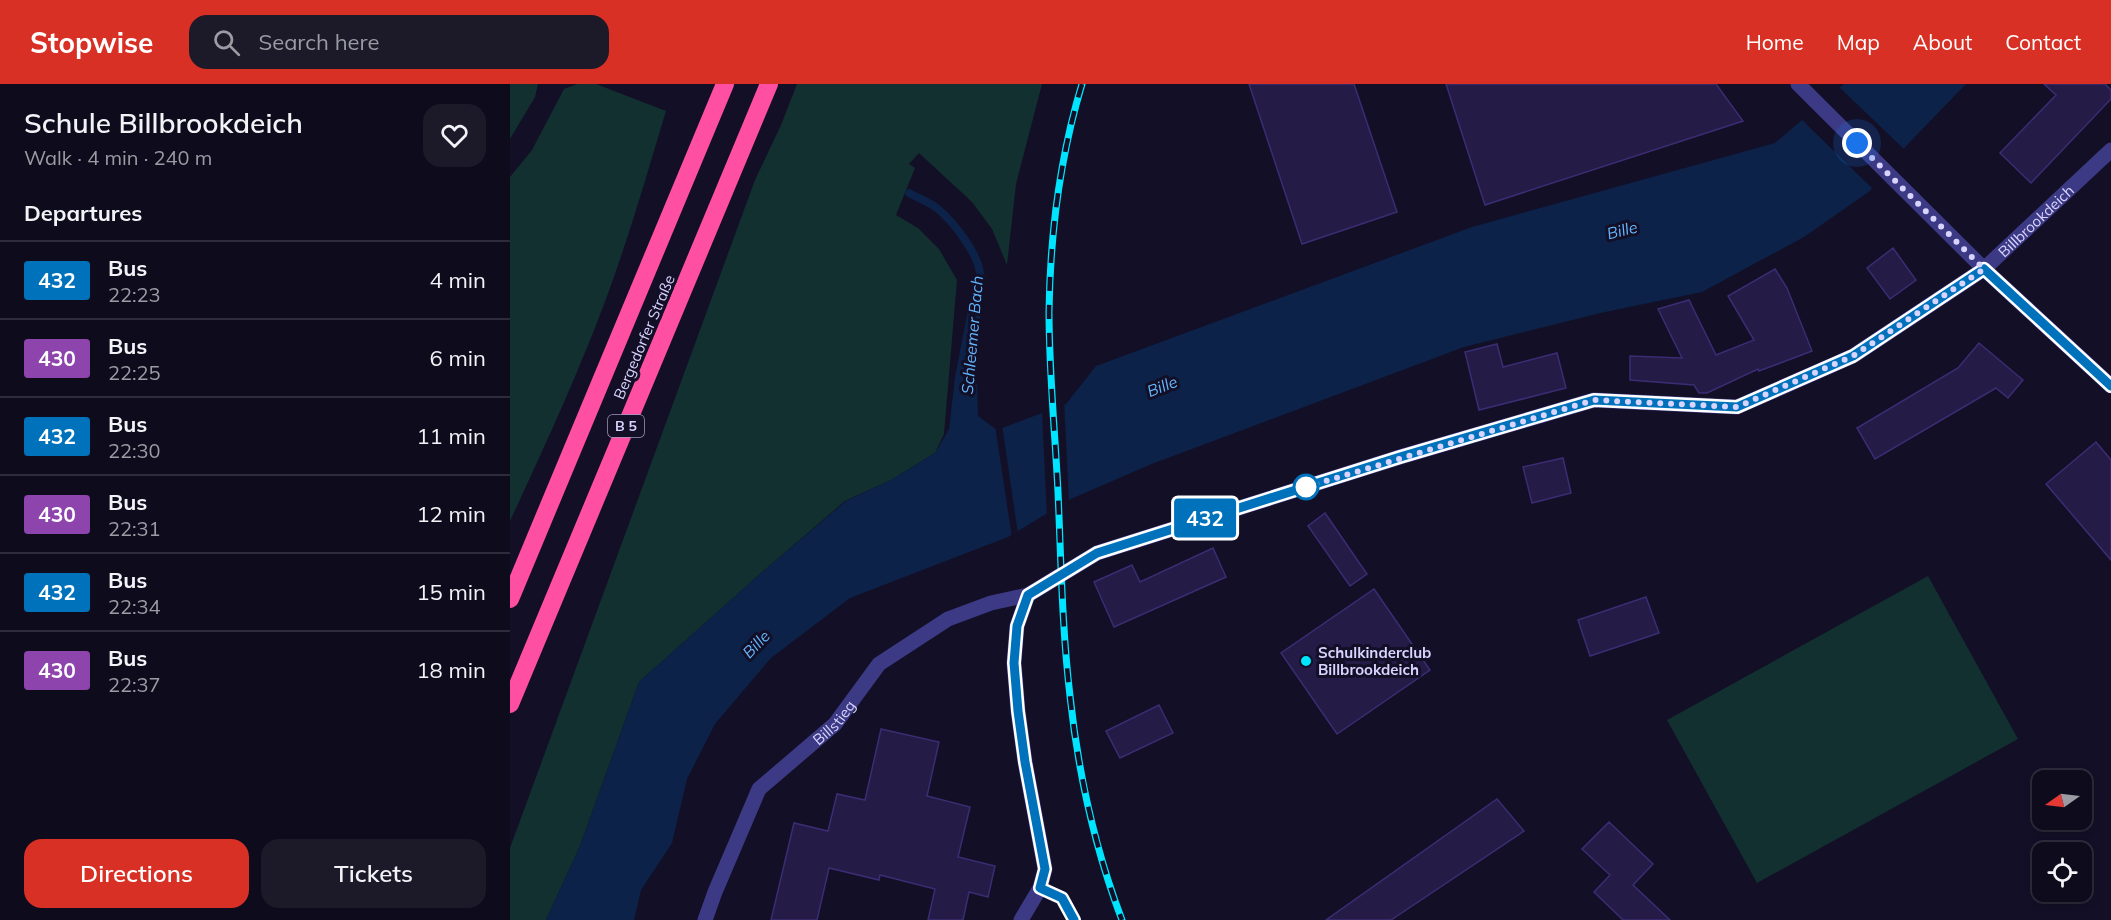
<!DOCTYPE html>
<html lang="en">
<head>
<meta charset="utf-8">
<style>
	:root { --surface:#0e0b1c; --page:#1c1929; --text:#f1f3f6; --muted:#9b9ba3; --line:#2e2b3b; --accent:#d93025 }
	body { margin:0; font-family:Mulish,sans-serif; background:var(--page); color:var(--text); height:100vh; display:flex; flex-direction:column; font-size:22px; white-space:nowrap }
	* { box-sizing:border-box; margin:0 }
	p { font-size:20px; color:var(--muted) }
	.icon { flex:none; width:33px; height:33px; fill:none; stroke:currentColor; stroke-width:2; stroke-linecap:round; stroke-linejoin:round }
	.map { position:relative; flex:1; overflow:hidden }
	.details { display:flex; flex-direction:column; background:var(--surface); width:510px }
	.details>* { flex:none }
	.badge { padding:0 12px; border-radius:4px; font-size:21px; line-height:39px }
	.needle { width:39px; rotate:256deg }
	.fabs { position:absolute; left:1522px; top:686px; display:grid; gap:12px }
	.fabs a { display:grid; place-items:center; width:60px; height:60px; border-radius:12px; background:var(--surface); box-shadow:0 3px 9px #0003,0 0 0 2px var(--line); font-size:30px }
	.you { position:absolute; width:30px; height:30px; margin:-15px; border:4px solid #fff; border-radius:50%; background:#1a73e8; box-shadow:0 0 0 9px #1a73e833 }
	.map>.badge { position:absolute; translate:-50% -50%; box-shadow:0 0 0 3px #fff }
	h2 { padding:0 24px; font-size:22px; line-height:54px }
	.round { display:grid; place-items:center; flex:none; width:63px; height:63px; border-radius:18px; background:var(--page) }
	.overview { display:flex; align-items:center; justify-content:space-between; height:102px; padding:0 24px }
	h1 { font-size:28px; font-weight:600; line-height:45px }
	.action { display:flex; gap:12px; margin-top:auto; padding:12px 24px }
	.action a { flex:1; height:69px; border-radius:18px; background:var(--accent); color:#fff; font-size:24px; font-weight:600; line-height:69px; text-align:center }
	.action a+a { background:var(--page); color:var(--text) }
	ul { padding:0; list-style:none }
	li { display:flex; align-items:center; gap:18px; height:78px; padding:0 24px; border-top:2px solid var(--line) }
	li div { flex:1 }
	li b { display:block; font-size:22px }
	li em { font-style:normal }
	li .badge { min-width:66px; font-weight:700; text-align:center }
	header { display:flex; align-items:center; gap:36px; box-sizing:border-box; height:84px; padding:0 30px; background:var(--accent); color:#fff }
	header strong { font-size:28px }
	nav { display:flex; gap:33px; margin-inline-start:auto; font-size:21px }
	.search { width:420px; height:54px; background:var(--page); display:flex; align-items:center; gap:15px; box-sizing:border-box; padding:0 21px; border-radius:18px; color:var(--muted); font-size:22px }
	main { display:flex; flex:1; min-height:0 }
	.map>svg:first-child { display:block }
	.green { fill:#12302f }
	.water { fill:#0c2248 }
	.pier { fill:#130f26 }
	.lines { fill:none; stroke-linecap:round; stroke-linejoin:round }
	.stream { stroke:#0c2248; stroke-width:8 }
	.building { fill:#241b47; stroke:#3b2d73; stroke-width:1.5 }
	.minor { stroke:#3d3a85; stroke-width:15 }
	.highway { stroke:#ff4fa3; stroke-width:18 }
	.rail-casing { stroke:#00e5ff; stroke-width:7 }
	.rail { stroke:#130f26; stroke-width:4.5; stroke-dasharray:14; stroke-linecap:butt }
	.line-casing { stroke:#fff; stroke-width:14 }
	.line { stroke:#0072bc; stroke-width:9 }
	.walk { stroke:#d9d4ff; stroke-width:6; stroke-dasharray:0 10.8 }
	.stop-dot { fill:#fff; stroke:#0072bc; stroke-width:3 }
	.poi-dot { fill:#00e5ff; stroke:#130f26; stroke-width:2 }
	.labels { text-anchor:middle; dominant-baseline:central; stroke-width:6; stroke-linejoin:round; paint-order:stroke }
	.shield { fill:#130f26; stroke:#9e99be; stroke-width:1.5 }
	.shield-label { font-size:14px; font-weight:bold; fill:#d9d4ff }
	.street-label { font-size:15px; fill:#d9d4ff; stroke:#130f26 }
	.poi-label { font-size:15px; font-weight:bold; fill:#d9d4ff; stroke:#130f26; text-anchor:start }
	.water-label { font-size:16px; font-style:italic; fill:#62b6ff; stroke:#130f26 }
</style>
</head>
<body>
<header>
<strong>Stopwise</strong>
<div class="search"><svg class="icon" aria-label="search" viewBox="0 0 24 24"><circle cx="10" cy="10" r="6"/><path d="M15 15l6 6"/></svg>Search here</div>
<nav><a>Home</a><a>Map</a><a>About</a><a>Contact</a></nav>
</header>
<main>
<section class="details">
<div class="overview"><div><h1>Schule Billbrookdeich</h1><p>Walk · 4 min · 240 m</p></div><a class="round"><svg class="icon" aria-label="heart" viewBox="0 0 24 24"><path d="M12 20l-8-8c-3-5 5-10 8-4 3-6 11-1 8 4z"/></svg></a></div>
<h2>Departures</h2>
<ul>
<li><span class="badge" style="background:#0072bc;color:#fff">432</span><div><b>Bus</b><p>22:23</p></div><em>4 min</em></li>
<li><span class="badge" style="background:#8e44ad;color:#fff">430</span><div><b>Bus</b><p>22:25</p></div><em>6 min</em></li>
<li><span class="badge" style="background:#0072bc;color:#fff">432</span><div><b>Bus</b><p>22:30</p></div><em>11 min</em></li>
<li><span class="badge" style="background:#8e44ad;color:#fff">430</span><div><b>Bus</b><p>22:31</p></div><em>12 min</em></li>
<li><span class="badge" style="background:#0072bc;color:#fff">432</span><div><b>Bus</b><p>22:34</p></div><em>15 min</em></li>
<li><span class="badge" style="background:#8e44ad;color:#fff">430</span><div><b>Bus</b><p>22:37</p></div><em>18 min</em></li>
</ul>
<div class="action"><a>Directions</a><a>Tickets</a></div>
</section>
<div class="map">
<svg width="1601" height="836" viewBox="0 0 1601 836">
	<rect width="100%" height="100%" fill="#130f26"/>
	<path class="green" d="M 0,0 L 28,0 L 25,13 L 0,55 Z
		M 67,0 L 86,0 L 156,27 C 137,90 119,153 96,215 C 68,290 34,364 0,437 L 0,93 L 22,66 L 54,5 Z
		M 287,0 L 532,0 L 506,100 L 497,181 L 482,145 L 462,118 L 409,69 L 399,80 L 405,84 L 386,131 L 408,144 L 429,165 L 447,196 L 434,350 L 425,369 L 381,396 L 335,417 L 250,490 L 129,598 L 70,762 L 36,836 L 0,836 L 0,764 L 245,96 L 271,41 Z
		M 1418,492 L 1508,655 L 1247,799 L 1157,636 Z"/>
	<path class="water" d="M 1334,0 L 1456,0 L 1398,60 L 1360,107 L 1294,153 L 1192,208 L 1095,228 L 954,263 L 639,381 L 561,415 L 498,453 L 340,514 L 261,574 L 205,640 L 177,695 L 162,759 L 131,806 L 124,836 L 36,836 L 70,762 L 129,598 L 250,490 L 336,417 L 381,396 L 425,369 L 439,345 L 445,293 L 464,195 L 476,191 L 466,265 L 468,332 L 487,346 L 556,320 L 586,282 L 962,143 L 1265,59 Z"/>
	<path class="pier" d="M 1328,2 L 1396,67 L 1364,106 L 1290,34 Z
		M 554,317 L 559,420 L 537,433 L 532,326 Z
		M 485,341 L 488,343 L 492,341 L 508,450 L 502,454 Z"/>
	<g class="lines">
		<path class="stream" d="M 399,109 C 408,114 420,118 428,125 C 443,137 468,170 470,189 C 470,194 469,199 468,204"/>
	</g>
	<path class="building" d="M 739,0 L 844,0 L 887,128 L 792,160 Z
		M 936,0 L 1206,0 L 1233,37 L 975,121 Z
		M 1534,0 L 1595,0 L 1601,6 L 1601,15 L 1521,99 L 1490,69 L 1546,11 Z
		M 1383,164 L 1406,196 L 1380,215 L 1357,184 Z
		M 1265,185 L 1277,204 L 1302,267 L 1249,287 L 1248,285 L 1197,309 L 1189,309 L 1184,301 L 1120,296 L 1120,272 L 1172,274 L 1148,225 L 1179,216 L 1206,271 L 1244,256 L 1218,212 Z
		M 1469,259 L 1513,296 L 1498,314 L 1486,304 L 1365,375 L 1347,344 L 1448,284 Z
		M 987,260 L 993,283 L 1047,269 L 1056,304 L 969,326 L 955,268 Z
		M 1586,358 L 1601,376 L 1601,476 L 1536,400 Z
		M 1053,374 L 1061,409 L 1022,419 L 1013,383 Z
		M 815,429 L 857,490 L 840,502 L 798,442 Z
		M 703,464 L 716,493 L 604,543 L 584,498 L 622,481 L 630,498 Z
		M 864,505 L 920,586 L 827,650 L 771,569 Z
		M 1136,513 L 1149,549 L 1080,572 L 1068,536 Z
		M 649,621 L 663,649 L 610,674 L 596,647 Z
		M 371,645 L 429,658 L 417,712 L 460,723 L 448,773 L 485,782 L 478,813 L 459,808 L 453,836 L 418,836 L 425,805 L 370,791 L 369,796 L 319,784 L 307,836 L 261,836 L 284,739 L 318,747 L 327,710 L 355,716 Z
		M 987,715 L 1014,747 L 881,836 L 816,836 Z
		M 1099,738 L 1143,780 L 1123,801 L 1160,836 L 1113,836 L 1084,808 L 1100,791 L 1072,765 Z"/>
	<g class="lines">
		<g class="minor">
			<path d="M 1288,0 L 1474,185 L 1601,302"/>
			<path id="s1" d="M 195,836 L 205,808 L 249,705 L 325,640 L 369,580 L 438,535 L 481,519 L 518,511 L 587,469 L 890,373 L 1084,316 L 1227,323 L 1343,272 L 1474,185 L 1601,66"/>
			<path d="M 511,836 L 530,804 L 535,785 L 515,678 L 508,627 L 504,579 L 507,542 L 518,511"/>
		</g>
		<path class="highway" d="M 0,515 L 215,0
			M 0,620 L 259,0"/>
		<defs>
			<path id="rail" d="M 572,0 C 550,73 540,151 539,228 C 539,288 545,348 548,408 C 551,476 552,544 560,612 C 568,687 585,765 612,836"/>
		</defs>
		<use href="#rail" class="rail-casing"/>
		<use href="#rail" class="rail"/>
	</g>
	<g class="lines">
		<defs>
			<path id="line" d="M 564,836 L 552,814 L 530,804 L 535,785 L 515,678 L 508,627 L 504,579 L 507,542 L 518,511 L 587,469 L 890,373 L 1084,316 L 1227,323 L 1343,272 L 1474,185 L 1601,302"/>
		</defs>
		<use href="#line" class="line-casing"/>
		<use href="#line" class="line"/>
		<path class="walk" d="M 796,403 L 1084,316 L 1227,323 L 1343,272 L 1474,185 L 1347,59"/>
	</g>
	<circle class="stop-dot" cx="796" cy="403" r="12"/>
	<circle class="poi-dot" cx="796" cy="577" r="6"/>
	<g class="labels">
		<rect class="shield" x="98" y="331" width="36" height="22" rx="4.5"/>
		<g class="shield-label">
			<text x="116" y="342">B 5</text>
		</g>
		<g class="street-label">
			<text stroke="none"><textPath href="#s1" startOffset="1581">Billbrookdeich</textPath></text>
			<text transform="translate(134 253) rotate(-67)">Bergedorfer Straße</text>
			<text stroke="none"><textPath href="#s1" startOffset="242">Billstieg</textPath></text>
		</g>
		<g class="poi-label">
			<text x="808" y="568">Schulkinderclub<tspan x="808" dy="17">Billbrookdeich</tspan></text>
		</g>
		<g class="water-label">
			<text transform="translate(1112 146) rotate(-14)">Bille</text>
			<text transform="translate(462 251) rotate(-85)">Schleemer Bach</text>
			<text transform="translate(652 302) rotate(-21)">Bille</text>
			<text transform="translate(246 560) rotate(-46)">Bille</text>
		</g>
	</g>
</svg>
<div class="fabs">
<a><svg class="needle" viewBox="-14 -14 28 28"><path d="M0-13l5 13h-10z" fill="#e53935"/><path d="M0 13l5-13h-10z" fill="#9b9ba3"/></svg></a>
<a><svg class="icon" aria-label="locate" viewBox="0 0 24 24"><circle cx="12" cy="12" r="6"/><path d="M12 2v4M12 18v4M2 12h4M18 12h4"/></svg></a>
</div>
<div class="you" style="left:1347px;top:59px"></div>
<b class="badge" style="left:695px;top:434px;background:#0072bc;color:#fff">432</b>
</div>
</main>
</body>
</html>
